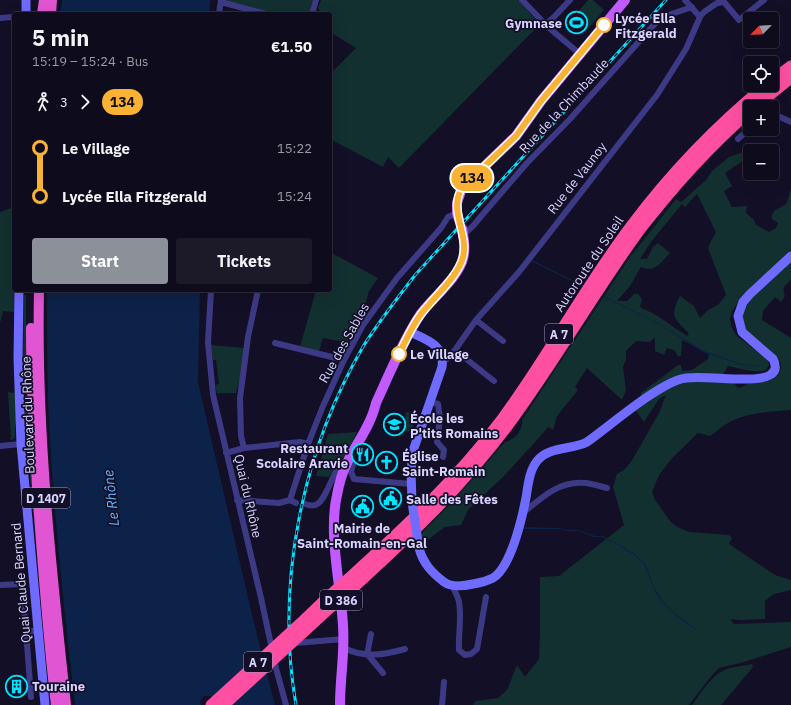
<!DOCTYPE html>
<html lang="en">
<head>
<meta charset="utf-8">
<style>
	:root { --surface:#0e0b1c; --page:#1c1929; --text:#f1f3f6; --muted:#9b9ba3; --line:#2e2b3b; --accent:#8c9099 }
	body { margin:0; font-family:"IBM Plex Sans",sans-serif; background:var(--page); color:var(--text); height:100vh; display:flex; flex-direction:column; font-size:15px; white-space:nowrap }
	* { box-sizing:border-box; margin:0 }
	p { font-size:13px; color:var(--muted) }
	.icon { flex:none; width:22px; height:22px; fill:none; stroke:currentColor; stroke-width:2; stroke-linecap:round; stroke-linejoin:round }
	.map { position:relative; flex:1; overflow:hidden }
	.panel { position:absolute; left:12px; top:12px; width:320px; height:280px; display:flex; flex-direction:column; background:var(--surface); border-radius:4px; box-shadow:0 4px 16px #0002,0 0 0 1px var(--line) }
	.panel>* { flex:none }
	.badge { padding:0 8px; border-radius:13px; font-size:14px; line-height:26px }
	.needle { width:26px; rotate:245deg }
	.controls { position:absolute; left:743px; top:12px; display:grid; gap:8px }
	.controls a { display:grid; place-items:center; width:36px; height:36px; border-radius:4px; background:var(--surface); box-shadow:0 4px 16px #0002,0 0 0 1px var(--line); font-size:20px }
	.map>.badge { position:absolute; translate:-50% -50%; box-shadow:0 0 0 2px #fff }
	.legs { display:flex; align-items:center; gap:6px; height:44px; padding:0 20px; font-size:13px }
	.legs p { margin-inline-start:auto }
	.head { display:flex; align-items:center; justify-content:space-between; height:68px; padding:0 20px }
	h1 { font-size:22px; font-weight:800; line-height:30px }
	.action { display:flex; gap:8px; margin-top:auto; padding:8px 20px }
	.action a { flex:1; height:46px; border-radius:4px; background:var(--accent); color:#fff; font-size:16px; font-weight:800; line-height:46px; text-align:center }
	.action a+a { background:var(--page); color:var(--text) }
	ul { padding:0 20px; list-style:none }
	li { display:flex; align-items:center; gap:14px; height:48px; font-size:15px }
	li i { display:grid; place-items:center; width:6px; height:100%; margin:0 5px; background:currentColor }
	li i::after { content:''; width:10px; height:10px; margin:-5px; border:3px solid; border-radius:50%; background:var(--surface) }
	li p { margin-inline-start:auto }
	li:first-child i { background:linear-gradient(#0000 50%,currentColor 0) }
	li:last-child i { background:linear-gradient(currentColor 50%,#0000 0) }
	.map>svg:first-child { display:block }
	.green { fill:#12302f; fill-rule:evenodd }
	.water { fill:#0c2248 }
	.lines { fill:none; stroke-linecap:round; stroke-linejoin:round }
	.minor { stroke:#3d3a85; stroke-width:6 }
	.secondary { stroke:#6f6bff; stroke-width:9 }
	.primary { stroke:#c25bff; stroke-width:10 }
	.trunk { stroke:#e055d1; stroke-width:10 }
	.motorway { stroke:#ff4fa3; stroke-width:11 }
	.rail-casing { stroke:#00e5ff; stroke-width:3 }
	.rail { stroke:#130f26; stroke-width:1.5; stroke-dasharray:4.5; stroke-linecap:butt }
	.secondary-bridge { stroke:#6f6bff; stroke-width:9 }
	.motorway-bridge { stroke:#ff4fa3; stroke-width:11 }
	.line-1-casing { stroke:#fff; stroke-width:9 }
	.line-1 { stroke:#f9b233; stroke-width:6 }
	.stop-1-dot { fill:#fff; stroke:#f9b233; stroke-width:2 }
	.labels { text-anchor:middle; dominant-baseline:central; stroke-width:3.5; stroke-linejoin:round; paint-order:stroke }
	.shield { fill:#130f26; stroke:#9e99be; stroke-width:1 }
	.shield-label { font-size:12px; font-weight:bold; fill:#d9d4ff }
	.stop-label { font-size:13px; font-weight:bold; fill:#d9d4ff; stroke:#130f26; text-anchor:start }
	.poi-label { font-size:13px; font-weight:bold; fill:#d9d4ff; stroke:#130f26; text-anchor:start }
	.street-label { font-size:13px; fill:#d9d4ff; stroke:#130f26 }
	.water-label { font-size:14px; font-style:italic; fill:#62b6ff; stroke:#130f26 }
</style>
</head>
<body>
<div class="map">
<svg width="791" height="705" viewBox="0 0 791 705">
	<rect width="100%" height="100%" fill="#130f26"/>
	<path class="green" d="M 224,0 L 313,0 L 309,14 L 276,14 Z
		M 321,0 L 518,0 L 537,21 L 535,23 L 537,24 L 534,27 L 535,29 L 399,168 L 388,157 L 383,167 L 330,139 L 330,74 L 356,48 L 330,32 L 330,14 L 322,14 L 318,8 Z
		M 588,0 L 593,0 L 604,10 L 585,32 L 576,24 L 579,21 L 574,17 Z
		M 756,148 L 757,151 L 750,151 L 750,156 L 725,173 L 732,186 L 724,191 L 732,207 L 747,206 L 746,213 L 754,220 L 756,225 L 769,232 L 776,228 L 778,223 L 771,218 L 774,211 L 786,204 L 791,190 L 791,250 L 744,295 L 732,311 L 730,319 L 732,328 L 737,336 L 767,359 L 769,364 C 768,367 767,370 763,371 C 755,373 737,368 728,366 L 723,375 L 692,373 L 676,377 L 641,397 L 641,393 L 678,365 L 681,365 L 682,371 L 692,370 L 708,359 L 709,354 L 682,340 L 681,356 L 678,356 L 674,350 L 667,348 L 664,355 L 655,351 L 655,338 L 654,338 L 650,342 L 636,341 L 626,351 L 626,360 L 623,367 L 626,390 L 622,400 L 587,368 L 575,387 L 578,390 L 557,416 L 553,430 L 548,427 L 538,439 L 503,477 L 468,510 L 461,525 L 445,527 L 422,544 L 421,534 L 457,497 L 505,442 C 516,439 522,432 522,420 L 630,257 L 676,199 L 681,202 L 706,180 L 712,171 L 729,157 ZM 697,194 L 716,232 L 711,241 L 708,248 L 726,295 L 718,305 L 708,310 L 700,318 L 694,306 L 680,296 C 669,318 674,317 689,334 L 687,336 L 656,315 L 640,307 L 642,299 L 638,294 L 634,294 L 627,301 L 617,301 L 630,286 L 641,267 C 656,273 660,263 670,253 L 658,243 L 653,247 L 647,259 L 640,259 L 651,242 L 682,204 L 685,207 Z
		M 14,207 L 12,220 L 14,222 L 14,312 L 3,311 L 0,323 L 0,212 Z
		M 330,252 L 378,278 L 369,291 L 363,313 L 366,315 L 349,343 L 323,338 L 319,351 L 300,347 L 316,290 L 330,290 Z
		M 791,259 L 791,279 C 786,287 781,286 785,296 L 781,302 L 775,297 L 763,311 L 762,320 L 791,338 L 791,410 C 775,411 750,413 736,419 C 726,423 718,430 710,436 L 698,433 L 673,457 L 659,475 L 652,492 L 655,500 L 670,521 L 677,527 L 689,532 L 729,535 L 732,538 L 729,544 L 775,575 L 791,580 L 791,590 L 774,594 L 765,601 L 765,619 L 740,620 L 730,619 L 734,624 L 791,622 L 791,647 L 744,662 L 719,668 L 713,674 L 689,705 L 473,705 L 475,701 L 498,698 L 507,690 L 517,665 L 525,677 L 539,659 L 540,633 L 540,577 L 559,576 L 624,525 L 613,487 L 617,474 L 624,470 L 631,462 L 659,413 L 666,395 L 659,399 L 644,422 L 636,411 L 658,393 L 691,380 L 733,382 L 738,388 C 743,388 745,384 750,383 C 764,381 782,383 781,363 L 747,332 L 743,323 L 743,313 L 748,302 Z
		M 24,295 L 26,295 C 26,342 26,390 29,438 C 33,504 39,569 45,635 L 44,635 L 25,422 L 24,401 L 26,399 L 26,392 L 24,388 L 23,371 Z
		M 211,345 L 244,348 L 240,378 L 236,393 L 217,393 L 215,385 L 219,384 L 216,360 L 213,360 Z
		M 8,392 L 15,393 L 17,421 L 15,426 L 15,437 L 12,440 L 9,438 L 11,438 Z
		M 406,412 L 415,413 L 412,432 L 403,431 Z
		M 357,432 L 346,455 L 338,462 L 329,477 L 316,476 L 328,434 Z
		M 752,664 L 753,667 L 721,705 L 692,705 C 701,693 712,674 727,669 C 735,666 744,666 752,664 Z"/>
	<path class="water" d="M 62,0 L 210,0 L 209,14 L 60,14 Z
		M 532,260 L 656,322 L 705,351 L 742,364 L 771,368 L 741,365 L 703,352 L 660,325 L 632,311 L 531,261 Z
		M 47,290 L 200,290 L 198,382 L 253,619 L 275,705 L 216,705 L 215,701 L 211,696 L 204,696 L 200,702 L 201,705 L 75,705 C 65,617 55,528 50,439 C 47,389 47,340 47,290 Z
		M 522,527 L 560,528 L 567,530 L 577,530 L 595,536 L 603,536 L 620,545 L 635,554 L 646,565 L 654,587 L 665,604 L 681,618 L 699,631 L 690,626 L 676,616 L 660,600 L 654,589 L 644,564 L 634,555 L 613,542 L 602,537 L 594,537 L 577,531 L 567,531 L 560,529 L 522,529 Z"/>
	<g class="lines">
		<path class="minor" d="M 522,0 L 548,27 L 580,54
			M 685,0 L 700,17
			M 221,2 L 266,14
			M 219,14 L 221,0
			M 312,14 L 316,0
			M 0,18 L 14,17
			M 546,24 L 553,18 L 570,0
			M 772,116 L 778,116 L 791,122
			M 738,139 L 750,128
			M 463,235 L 473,226 L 483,214 L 527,163 L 570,119 L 660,18 L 692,7
			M 211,290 L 208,342 L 213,395 L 261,598 L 276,668 L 286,705
			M 476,320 L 503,341
			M 275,343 L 344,360
			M 455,350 L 494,381
			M 443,361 L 447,359 L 455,350 L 476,320 L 519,272 L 657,95 L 686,49 L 700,17 L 704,12 L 717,3 L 724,2 L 739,20 L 764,0
			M 430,402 L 438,404 L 440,418 L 437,442 L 444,450 L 443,457
			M 0,446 L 21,444
			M 244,448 L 241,436 L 240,398 L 248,337 L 258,290
			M 226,453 L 244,448 L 300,442 L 308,444
			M 350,456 L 354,460 L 351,472 L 354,479 L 411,484
			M 237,500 L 279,503 L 290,500
			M 296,503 L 290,500 L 308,444 L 323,406 L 344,360 L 363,325 L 397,278 L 441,228 L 448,217 L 457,213
			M 305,504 C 308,505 312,506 315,505 C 326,503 332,471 343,462 L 347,463
			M 523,513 C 542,497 560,480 586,483 C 593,484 600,486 607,488
			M 0,585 L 22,584 L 26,631 L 38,631
			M 452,585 C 454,590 458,596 459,602 C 462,618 458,634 459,650 L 465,655 L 471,654 L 477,649 L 486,597
			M 26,631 L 31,697
			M 295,643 L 344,639
			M 344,648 C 364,658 384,655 405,649
			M 367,655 L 371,634
			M 368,655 L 383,673
			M 442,705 L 444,682"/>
		<path class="secondary" d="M 26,0 L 26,14
			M 19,290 L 18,358 L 21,444 L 45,705
			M 410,332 C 427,340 445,345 442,367 L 413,451 L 411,471 L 412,502
			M 419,548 C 423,563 431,572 444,582 C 452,588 464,586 473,584 C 480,583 487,581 493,578 C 511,567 522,518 526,498 C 528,486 529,471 537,461 C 549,446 572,450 587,442 C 610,426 661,381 686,378 C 707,375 755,384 770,375 C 777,371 776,365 773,359 L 742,332 L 738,316 L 743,302 L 750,294 L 791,256"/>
		<path class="primary" d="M 459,220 L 457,213 L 457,203 L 462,188 L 516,136 L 541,101 L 625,0
			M 340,705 C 340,678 345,652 343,626 C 341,585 328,535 337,495 C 339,484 342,473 347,463 C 356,444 371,425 376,403 C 389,375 403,340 420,315 C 433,297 454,282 462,262 C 466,251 464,239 462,228"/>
		<path class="trunk" d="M 42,14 L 44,0
			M 51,14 L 52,0
			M 39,290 C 36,429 51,567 66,705
			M 31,328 C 31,404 36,479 42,554 C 46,605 50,655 56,705"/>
		<path class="motorway" d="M 772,80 L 791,66
			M 755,107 L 791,78
			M 348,579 C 404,528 456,480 502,419 C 548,357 584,288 631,226 C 670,174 716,126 766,85
			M 351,590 C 408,538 463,486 509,424 C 555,362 593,294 639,231 C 672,188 709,147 750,111
			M 305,619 L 330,595
			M 306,630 L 331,607"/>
		<defs>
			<path id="rail" d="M 296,705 C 275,584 302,451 364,345 C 380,320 398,297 416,274 L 666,0"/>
		</defs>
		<use href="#rail" class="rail-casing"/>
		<use href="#rail" class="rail"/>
		<path class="secondary-bridge" d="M 412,502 L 419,548"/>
		<path class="motorway-bridge" d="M 330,595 L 348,579
			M 331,607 L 351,590
			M 211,705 L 305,619
			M 224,705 L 306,630"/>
	</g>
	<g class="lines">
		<defs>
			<path id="line-1" d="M 399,354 C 406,340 412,326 421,314 C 434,297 458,277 463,257 C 469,233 448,211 462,188 L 516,136 L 541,101 L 604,25"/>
		</defs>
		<use href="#line-1" class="line-1-casing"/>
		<use href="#line-1" class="line-1"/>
	</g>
	<defs>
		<symbol id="stadium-ring" viewBox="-11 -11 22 22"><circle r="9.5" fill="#130f26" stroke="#00e5ff" stroke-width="1.5"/><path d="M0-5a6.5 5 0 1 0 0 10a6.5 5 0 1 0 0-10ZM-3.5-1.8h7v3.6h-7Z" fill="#00e5ff"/></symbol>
		<symbol id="school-ring" viewBox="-11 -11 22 22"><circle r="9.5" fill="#130f26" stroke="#00e5ff" stroke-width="1.5"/><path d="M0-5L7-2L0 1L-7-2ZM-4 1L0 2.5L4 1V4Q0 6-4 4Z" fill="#00e5ff"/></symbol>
		<symbol id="restaurant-ring" viewBox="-11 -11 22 22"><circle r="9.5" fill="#130f26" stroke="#00e5ff" stroke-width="1.5"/><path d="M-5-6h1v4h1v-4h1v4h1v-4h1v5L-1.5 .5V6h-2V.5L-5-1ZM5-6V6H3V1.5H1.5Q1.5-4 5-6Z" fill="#00e5ff"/></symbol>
		<symbol id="church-ring" viewBox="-11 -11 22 22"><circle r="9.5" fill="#130f26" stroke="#00e5ff" stroke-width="1.5"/><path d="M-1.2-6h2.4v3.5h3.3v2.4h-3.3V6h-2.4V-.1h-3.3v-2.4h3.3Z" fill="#00e5ff"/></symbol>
		<symbol id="civic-ring" viewBox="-11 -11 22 22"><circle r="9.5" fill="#130f26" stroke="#00e5ff" stroke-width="1.5"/><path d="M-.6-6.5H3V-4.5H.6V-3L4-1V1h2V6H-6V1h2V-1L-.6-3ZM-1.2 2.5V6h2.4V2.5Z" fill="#00e5ff"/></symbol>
		<symbol id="building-ring" viewBox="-11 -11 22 22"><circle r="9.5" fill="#130f26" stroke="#00e5ff" stroke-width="1.5"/><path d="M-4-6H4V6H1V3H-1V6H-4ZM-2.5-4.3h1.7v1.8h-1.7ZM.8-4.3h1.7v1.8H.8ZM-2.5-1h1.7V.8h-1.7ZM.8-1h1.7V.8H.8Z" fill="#00e5ff"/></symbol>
	</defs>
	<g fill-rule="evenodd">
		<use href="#stadium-ring" x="564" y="10" width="25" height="25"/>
		<use href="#school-ring" x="382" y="412" width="25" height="25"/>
		<use href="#restaurant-ring" x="350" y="442" width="25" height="25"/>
		<use href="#church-ring" x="374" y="450" width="25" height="25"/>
		<use href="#civic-ring" x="378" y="486" width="25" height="25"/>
		<use href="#civic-ring" x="350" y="494" width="25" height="25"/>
		<use href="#building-ring" x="4" y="674" width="25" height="25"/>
	</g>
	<g class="stop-1-dot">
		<circle cx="604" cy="25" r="7"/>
		<circle cx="399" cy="354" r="7"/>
	</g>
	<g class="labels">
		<g class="shield">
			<rect x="545" y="324" width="28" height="20" rx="3"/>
			<rect x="22" y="488" width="48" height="20" rx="3"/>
			<rect x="320" y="590" width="42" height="20" rx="3"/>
			<rect x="244" y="652" width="28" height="20" rx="3"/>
		</g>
		<g class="shield-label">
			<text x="559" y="334">A 7</text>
			<text x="46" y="498">D 1407</text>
			<text x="341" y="600">D 386</text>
			<text x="258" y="662">A 7</text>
		</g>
		<g class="stop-label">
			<text x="615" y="18">Lycée Ella<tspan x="615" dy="15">Fitzgerald</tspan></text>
			<text x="410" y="354">Le Village</text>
		</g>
		<g class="poi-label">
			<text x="562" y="23" text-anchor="end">Gymnase</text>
			<text x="410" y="418">École les<tspan x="410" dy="15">P'tits Romains</tspan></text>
			<text x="348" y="448" text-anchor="end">Restaurant<tspan x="348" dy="15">Scolaire Aravie</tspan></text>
			<text x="402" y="456">Église<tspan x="402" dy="15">Saint-Romain</tspan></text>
			<text x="406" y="499">Salle des Fêtes</text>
			<text x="362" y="528" text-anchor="middle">Mairie de<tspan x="362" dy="15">Saint-Romain-en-Gal</tspan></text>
			<text x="32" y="686">Touraine</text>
		</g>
		<g class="street-label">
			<text transform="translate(564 106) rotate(-47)">Rue de la Chimbaude</text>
			<text transform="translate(577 178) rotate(-52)">Rue de Vaunoy</text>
			<text transform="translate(589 264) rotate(-56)">Autoroute du Soleil</text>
			<text transform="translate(344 343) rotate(-61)">Rue des Sables</text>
			<text transform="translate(28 415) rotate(-92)">Boulevard du Rhône</text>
			<text transform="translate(248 496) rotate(77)">Quai du Rhône</text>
			<text transform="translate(21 583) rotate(-95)">Quai Claude Bernard</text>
		</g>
		<g class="water-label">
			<text transform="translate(111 498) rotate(-96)">Le Rhône</text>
		</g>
	</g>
</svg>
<div class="controls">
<a><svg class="needle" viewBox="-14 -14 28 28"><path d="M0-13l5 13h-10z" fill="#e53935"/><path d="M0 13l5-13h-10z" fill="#9b9ba3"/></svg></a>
<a><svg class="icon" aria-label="locate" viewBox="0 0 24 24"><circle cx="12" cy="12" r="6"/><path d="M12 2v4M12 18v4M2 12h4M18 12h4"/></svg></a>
<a>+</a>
<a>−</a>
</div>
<b class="badge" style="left:472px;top:178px;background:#f9b233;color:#111">134</b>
<section class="panel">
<div class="head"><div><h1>5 min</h1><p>15:19 – 15:24 · Bus</p></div><b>€1.50</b></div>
<div class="legs"><svg class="icon" aria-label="walk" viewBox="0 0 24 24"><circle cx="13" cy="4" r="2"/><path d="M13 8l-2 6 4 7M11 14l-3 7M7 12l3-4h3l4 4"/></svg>3<svg class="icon" aria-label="forward" viewBox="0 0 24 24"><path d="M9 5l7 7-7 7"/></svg><b class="badge" style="background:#f9b233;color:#111">134</b></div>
<ul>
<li><i style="color:#f9b233"></i><b>Le Village</b><p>15:22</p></li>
<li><i style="color:#f9b233"></i><b>Lycée Ella Fitzgerald</b><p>15:24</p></li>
</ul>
<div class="action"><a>Start</a><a>Tickets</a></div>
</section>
</div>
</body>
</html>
